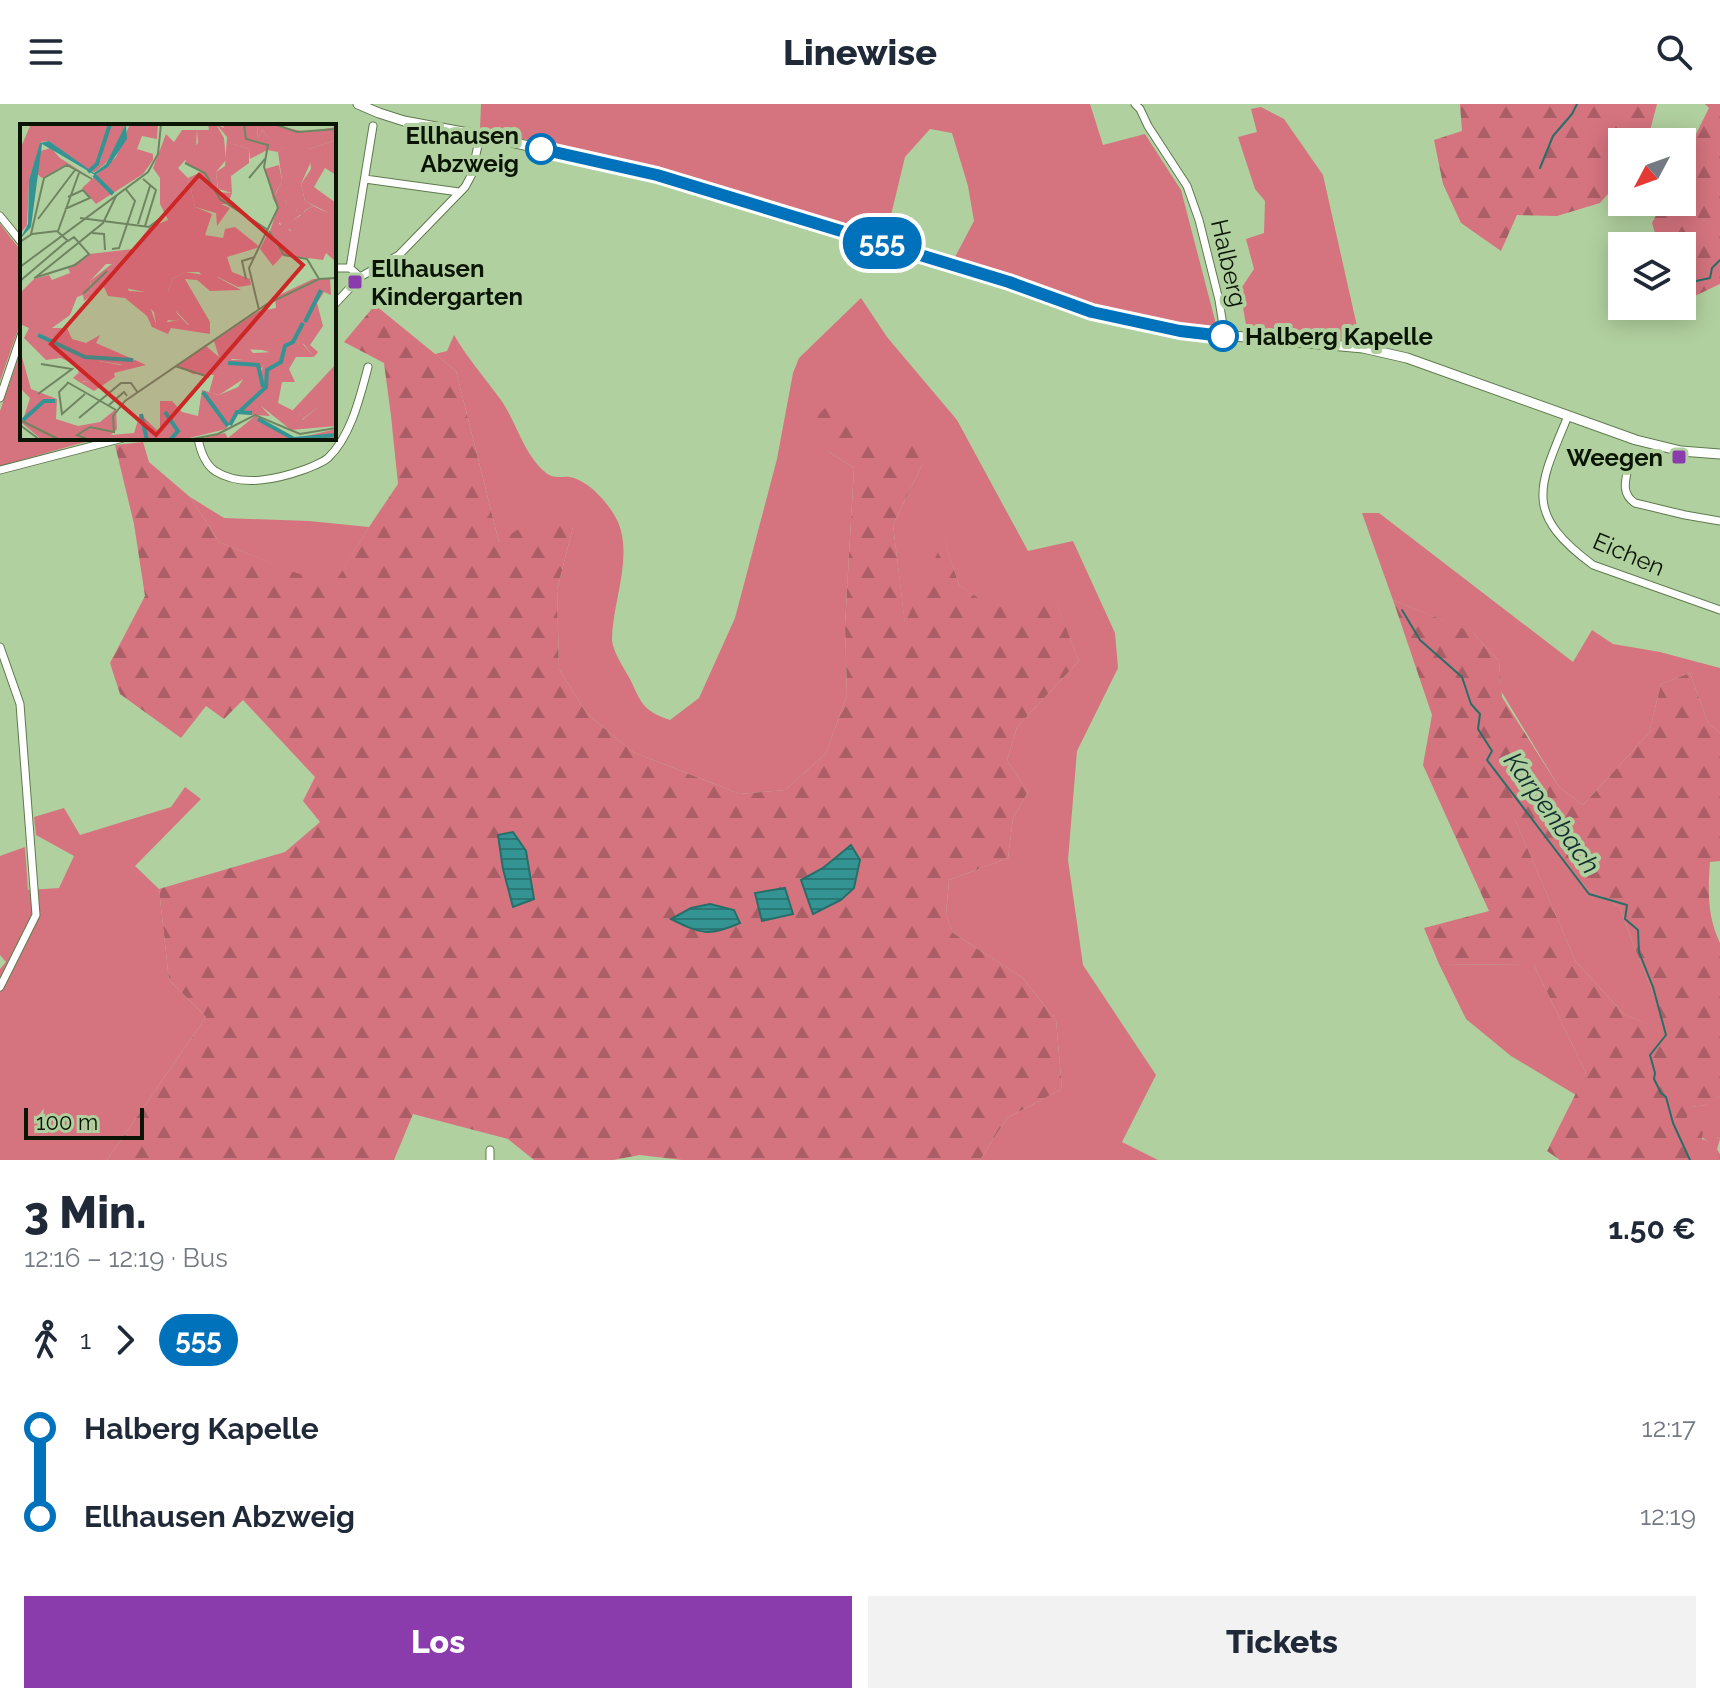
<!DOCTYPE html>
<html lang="de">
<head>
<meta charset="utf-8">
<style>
	:root { --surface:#fff; --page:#f2f2f3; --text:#1f2937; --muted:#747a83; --accent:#8a3cac }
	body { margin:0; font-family:Raleway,sans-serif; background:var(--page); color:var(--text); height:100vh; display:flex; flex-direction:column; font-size:30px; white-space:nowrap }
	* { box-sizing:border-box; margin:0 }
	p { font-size:26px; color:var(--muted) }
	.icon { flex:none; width:44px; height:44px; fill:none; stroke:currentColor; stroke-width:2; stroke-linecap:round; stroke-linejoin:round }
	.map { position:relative; height:1056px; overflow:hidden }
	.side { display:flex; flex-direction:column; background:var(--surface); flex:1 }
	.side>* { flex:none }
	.badge { padding:0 16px; border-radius:26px; font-size:28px; line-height:52px }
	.needle { width:52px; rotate:229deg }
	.fabs { position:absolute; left:1608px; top:24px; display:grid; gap:16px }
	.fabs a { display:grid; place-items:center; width:88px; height:88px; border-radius:0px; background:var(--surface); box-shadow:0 4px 20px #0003; font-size:40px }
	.scale { position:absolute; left:24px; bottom:20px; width:120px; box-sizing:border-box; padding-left:8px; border:4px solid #0b1505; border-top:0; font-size:22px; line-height:28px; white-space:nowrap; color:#0b1505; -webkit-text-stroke:6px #b1d09f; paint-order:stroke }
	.map>.badge { position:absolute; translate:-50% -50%; box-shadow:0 0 0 4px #fff }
	.legs { display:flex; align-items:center; gap:12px; height:88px; padding:0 24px; font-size:26px }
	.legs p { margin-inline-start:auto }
	.head { display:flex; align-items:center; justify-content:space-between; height:136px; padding:0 24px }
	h1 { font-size:44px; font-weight:800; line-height:60px }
	.cta { display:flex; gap:16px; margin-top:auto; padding:16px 24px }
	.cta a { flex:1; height:92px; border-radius:0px; background:var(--accent); color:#fff; font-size:32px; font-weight:800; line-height:92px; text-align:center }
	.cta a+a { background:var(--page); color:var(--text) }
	ul { padding:0 24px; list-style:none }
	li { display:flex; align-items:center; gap:28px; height:88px; font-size:30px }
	li i { display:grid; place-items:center; width:12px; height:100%; margin:0 10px; background:currentColor }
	li i::after { content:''; width:20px; height:20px; margin:-10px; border:6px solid; border-radius:50%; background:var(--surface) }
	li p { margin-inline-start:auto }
	li:first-child i { background:linear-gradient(#0000 50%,currentColor 0) }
	li:last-child i { background:linear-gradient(currentColor 50%,#0000 0) }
	header { display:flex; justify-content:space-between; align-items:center; height:104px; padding:0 24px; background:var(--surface); font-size:36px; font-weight:800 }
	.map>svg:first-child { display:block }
	.grass { fill:#d5747f }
	.forest { fill:url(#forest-firs); fill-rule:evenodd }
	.water { fill:url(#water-rules); stroke:#286e68; stroke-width:2 }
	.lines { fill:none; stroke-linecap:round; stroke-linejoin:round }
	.stream { stroke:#286e68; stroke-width:2 }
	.street-casing { stroke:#5e7a4d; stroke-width:9 }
	.secondary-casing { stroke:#5e7a4d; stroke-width:11 }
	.street { stroke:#fff; stroke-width:7 }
	.secondary { stroke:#fff; stroke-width:9 }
	.line-1-casing { stroke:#fff; stroke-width:18 }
	.line-1 { stroke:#0072bc; stroke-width:12 }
	.stop-1-dot { fill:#fff; stroke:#0072bc; stroke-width:4 }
	.poi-dot { fill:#8a3cac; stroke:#b1d09f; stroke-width:3 }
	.labels { text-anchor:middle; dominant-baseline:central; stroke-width:8; stroke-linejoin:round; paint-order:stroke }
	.stop-label { font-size:24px; font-weight:bold; fill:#0b1505; stroke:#b1d09f; text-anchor:end }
	.street-label { font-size:24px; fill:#0b1505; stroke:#b1d09f }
	.poi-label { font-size:24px; font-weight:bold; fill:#0b1505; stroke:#b1d09f; text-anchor:start }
	.water-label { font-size:26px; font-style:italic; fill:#112f2e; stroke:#b1d09f }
	.inset-river { fill:none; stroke:#349493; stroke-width:4 }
	.inset-road { fill:none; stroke:#6f8561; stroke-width:2 }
	.view { fill:#cc2726; fill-opacity:0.15; stroke:#cc2726; stroke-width:4 }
	.inset-edge { fill:none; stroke:#0b1505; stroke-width:4 }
</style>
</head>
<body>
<header><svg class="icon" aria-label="menu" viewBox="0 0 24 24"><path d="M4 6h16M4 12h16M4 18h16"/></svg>Linewise<svg class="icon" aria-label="search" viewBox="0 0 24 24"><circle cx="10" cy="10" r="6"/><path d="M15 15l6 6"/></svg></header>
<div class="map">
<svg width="1720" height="1056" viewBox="0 0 1720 1056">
	<defs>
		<pattern id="forest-firs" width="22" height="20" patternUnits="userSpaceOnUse" patternTransform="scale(2)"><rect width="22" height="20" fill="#d5747f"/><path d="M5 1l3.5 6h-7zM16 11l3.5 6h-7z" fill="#ab5e66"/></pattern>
		<pattern id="water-rules" width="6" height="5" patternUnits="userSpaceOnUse" patternTransform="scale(2)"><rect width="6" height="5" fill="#349493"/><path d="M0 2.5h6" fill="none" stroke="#2a7876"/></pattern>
	</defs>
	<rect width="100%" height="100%" fill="#b1d09f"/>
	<path class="grass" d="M 481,0 L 1090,0 L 1103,41 L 1145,30 L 1181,86 L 1217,224 C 1176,220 1135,213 1095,203 C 1047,191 1001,172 955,153 L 974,117 L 968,82 L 952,29 L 930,25 L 905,53 L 885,136 L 658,66 L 480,25 Z
		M 1261,3 L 1284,15 L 1323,71 L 1361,240 L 1248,232 L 1240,186 L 1254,165 L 1246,135 L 1264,129 L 1265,97 L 1255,85 L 1238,33 L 1257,28 L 1251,5 Z
		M 0,120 L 22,148 L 22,214 L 0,277 Z
		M 861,194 L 887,233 L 957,316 L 1028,447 L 1073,437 L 1115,529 L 1118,564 L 1077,647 L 1068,756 L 1083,861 L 1156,971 L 1122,1038 L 1158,1056 L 980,1056 L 1007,1014 L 1062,985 L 1056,916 L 1023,874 L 953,829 L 946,810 L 949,776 L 1008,754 L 1013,714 L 1028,688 L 1007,656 L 1017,623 L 1079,557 L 1056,498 L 993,505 L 959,481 L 944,436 L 905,521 L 893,421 L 922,361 L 877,357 L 828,347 L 854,364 L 845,521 L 847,591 L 826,649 L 785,686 L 740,690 L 633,648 L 587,610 L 559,565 L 557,486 L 573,423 L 499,438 L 456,267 L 435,250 L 447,247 L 454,231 C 468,255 485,274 501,296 C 517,319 523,349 545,368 C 555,377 563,370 574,374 C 593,380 617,408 621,427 C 630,461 612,502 612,536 C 613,548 624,564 630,575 C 642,600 642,606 670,616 L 699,594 L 735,514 L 777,355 L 793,269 L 799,254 Z
		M 22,244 L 22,334 L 99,334 L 0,362 L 0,307 Z
		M 190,393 L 224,414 L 309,417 L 369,423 L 332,484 L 219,438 Z
		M 1362,409 L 1379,409 L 1573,558 L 1592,526 L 1613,540 L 1660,548 L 1720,564 L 1720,629 L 1708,619 L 1690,569 L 1661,580 L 1649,629 L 1583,701 L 1559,683 L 1501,587 L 1499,557 L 1473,529 L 1393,496 Z
		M 185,683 L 201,695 L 135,762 L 159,785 L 169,876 L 206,913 L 107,1056 L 0,1056 L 0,865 L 6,858 L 0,851 L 0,752 L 25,743 L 28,786 L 59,784 L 74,752 L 36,731 L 34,713 L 64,704 L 80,731 L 171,703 Z
		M 1513,711 L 1587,784 L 1620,803 L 1633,840 L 1659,903 L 1662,927 L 1624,910 L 1576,858 Z
		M 1439,860 L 1534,861 L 1586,969 L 1576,991 L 1511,952 L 1466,915 Z
		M 1715,991 L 1720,993 L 1720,1035 L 1718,1033 L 1713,1040 C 1701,1034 1692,1027 1685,1015 L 1691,1003 L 1705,1001 Z"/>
	<path class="forest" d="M 1460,0 L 1657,0 L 1647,38 L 1622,38 L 1622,74 L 1600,99 L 1557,112 L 1517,111 L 1501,147 L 1461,119 L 1443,80 L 1434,36 L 1462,27 Z
		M 1705,0 L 1720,0 L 1720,180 L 1682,198 L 1682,142 L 1659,142 L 1652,119 L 1663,98 L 1682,98 L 1682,58 L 1709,4 Z
		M 375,201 L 456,267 L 499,438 L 526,420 L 573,423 L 557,486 L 559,565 L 587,610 L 633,648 L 740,690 L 785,686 L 826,649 L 847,591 L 845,521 L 854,364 L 828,347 L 815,314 L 828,301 L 848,297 L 877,357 L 899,331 L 917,337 L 922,361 L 893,421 L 905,519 L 944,435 L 959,481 L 993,504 L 1056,497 L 1079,557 L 1017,623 L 1007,656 L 1028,688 L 1013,714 L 1008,754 L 949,776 L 946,810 L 953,829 L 1023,874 L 1056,916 L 1062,985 L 1007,1014 L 980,1056 L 682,1056 L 640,1051 L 613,1056 L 534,1056 L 508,1035 L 413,1010 L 394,1056 L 107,1056 L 206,913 L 169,876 L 159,785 L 285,748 L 320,718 L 303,697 L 315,673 L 243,596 L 224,615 L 206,602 L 181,634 L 120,590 L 110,559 L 145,492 L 134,420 L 115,341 L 143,338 L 149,358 L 190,393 L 219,438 L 332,483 L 369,423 L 398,380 L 391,312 L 384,259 L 344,238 ZM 851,741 L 814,810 L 813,809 L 801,776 L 823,764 ZM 671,815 L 740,818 C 713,833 697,830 671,815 Z
		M 1393,496 L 1472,528 L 1499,557 L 1502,593 L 1559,683 L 1583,701 L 1649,629 L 1661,580 L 1690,569 L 1708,619 L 1720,629 L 1720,757 L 1710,758 C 1708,786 1707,812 1720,839 L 1720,993 L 1715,992 L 1705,1001 L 1691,1003 L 1686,1015 L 1689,1021 L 1696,1021 L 1703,1028 L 1702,1035 L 1713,1039 L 1718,1033 L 1720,1035 L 1717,1045 L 1720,1050 L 1720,1056 L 1560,1056 L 1547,1047 L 1586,969 L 1534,861 L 1439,860 L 1424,824 L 1489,807 L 1423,661 L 1432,611 ZM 1514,713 L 1587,784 L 1620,803 L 1633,840 L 1659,903 L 1661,926 L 1624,910 L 1576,858 Z"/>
	<path class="water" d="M 513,728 L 526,747 L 534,795 L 513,803 L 503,765 L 498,731 Z
		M 851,741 L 860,756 L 854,784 L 841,796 L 813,810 L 801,776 L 823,764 Z
		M 785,784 L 793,810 L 762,817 L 755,789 Z
		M 710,800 L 734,806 L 740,819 C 708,833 701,830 671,815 L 691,804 Z"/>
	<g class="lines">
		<path class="stream" d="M 1540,64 L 1553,32 L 1572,10 L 1577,0
			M 1682,190 L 1687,188 L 1696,177 L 1710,174 L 1712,164 L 1720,156
			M 1402,506 L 1420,536 L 1462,573 L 1471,600 L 1480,610 L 1478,625 L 1492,647 L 1487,656 L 1589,790 L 1627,801 L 1625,815 L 1638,826 L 1639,848 L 1653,883 L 1666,931 L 1650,951 L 1655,969 L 1654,975 L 1661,989 L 1666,993 L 1673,1019 L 1690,1056"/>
		<defs>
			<path id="street" d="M 1135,0 L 1140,5 L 1148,22 L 1187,82 L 1199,116 L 1219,196 L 1222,215 L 1223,232
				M 365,75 L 459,88
				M 0,112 L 22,139
				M 334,164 L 350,164
				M 360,173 L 350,164 L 373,22
				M 334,201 L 360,173 L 399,151 L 465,83 L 472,70 L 480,31
				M 0,294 L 22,229
				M 1568,312 C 1538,384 1523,409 1593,461 L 1720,506
				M 198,334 C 200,345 205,360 215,367 C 242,384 278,375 306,365 C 313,362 322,359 328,354 C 351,332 360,293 368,263
				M 1638,358 L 1629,359 C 1626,375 1620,389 1635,399 L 1685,411 L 1720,417
				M 0,366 L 123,334
				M 0,543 L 20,600 L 36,811 L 0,883
				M 490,1056 L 490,1046"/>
			<path id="secondary" d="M 358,0 L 379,9 L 404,17 L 484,32 L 657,71 L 1009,178 L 1092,208 L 1180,227 L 1363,244 L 1407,254 L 1636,336 L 1681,347 L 1720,350"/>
		</defs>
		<use href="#street" class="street-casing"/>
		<use href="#secondary" class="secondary-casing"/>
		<use href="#street" class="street"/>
		<use href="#secondary" class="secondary"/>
	</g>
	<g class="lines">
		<defs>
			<path id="line-1" d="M 541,45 L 657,71 L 1009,178 L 1092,208 L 1180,227 L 1223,232"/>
		</defs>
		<use href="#line-1" class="line-1-casing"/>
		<use href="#line-1" class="line-1"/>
	</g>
	<g class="stop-1-dot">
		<circle cx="541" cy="45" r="14"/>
		<circle cx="1223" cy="232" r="14"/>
	</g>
	<g class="poi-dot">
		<rect x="347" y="170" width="16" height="16" rx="4"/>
		<rect x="1671" y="345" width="16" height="16" rx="4"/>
	</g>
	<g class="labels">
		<g class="stop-label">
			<text x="519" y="31">Ellhausen<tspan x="519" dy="28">Abzweig</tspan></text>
			<text x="1245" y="232" text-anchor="start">Halberg Kapelle</text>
		</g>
		<g class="street-label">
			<text transform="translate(1229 159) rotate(77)">Halberg</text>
			<text transform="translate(1629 450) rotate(23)">Eichen</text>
		</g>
		<g class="poi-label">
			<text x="371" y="164">Ellhausen<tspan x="371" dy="28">Kindergarten</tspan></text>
			<text x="1663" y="353" text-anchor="end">Weegen</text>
		</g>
		<g class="water-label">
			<text transform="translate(1552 709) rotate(54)">Karpenbach</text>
		</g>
	</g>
	<g transform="translate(20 20)">
		<rect width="316" height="316" fill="#b1d09f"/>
		<path d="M 89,0 L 106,0 L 102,14 L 86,39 L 75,48 L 69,47 L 81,36 ZM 110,0 L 138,0 L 137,15 L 122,12 L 117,25 L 133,30 L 133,36 L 123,50 L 76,80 L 62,64 L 96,33 ZM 188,0 L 196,0 L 204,14 L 206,36 L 196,48 L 198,68 L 212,69 L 208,80 L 201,80 L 210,84 L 197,102 L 196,89 L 175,83 L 168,54 L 181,48 L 166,40 L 165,33 L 178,19 L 177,6 L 189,6 ZM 202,0 L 237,0 L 238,15 L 242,6 L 249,14 L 266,12 L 272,17 L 258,28 L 247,26 L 230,35 L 229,25 L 213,20 ZM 316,16 L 316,51 L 305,44 L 294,63 L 316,79 L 316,138 L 306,129 L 303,136 L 265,131 L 250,107 L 258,83 L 253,75 L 245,45 L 259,41 L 262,57 L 254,72 L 267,78 L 259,100 L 271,107 L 270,98 L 281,91 L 276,87 L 279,80 L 284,88 L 292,82 L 309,89 L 285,77 L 281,60 L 291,45 L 289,25 ZM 248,109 L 263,131 L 253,142 L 240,125 ZM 93,139 L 109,167 L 125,168 L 136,200 L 159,196 L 154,186 L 168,201 L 173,197 L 148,167 L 152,155 L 165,148 L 197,153 L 221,166 L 190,167 L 177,156 L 165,155 L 190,198 L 190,210 L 151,204 L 148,210 L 132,203 L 127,192 L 105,174 L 88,172 L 84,163 L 64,177 L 63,171 L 72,168 L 70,157 ZM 310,154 L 311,171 L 304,168 L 297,179 L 303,202 L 290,221 L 298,228 L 294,233 L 283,219 L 292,213 L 275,200 L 282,205 L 278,220 L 250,248 L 247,262 L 241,259 L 241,248 L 249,228 L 242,226 L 222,225 L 223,235 L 211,235 L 225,254 L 199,271 L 189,268 L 194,251 L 173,250 L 157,242 L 186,222 L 199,233 L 194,217 L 239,187 L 256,184 L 255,173 L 293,155 ZM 115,236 L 126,241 L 94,249 L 95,253 L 74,267 L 53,254 L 58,249 L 63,258 L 76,257 L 78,237 L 100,241 ZM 316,240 L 316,294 L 297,284 L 281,296 L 282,291 L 272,287 ZM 239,265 L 244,267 L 241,282 L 250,292 L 221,290 L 220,284 Z" fill="#d5747f"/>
		<path d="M 11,0 L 89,0 L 89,13 L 78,41 L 69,47 L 29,17 L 21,18 L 9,56 L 7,101 L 0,110 L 0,25 ZM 196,0 L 210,7 L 213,20 L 229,25 L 229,39 L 211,52 L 212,69 L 198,65 L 196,48 L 205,42 L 207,13 ZM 237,0 L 267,0 L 263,3 L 286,8 L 316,3 L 316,16 L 289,25 L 293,33 L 281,60 L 285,77 L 308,90 L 292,82 L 283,88 L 279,81 L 276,87 L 281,90 L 271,98 L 272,106 L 262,104 L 259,96 L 267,78 L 254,73 L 262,57 L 258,28 L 271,17 L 249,14 L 242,6 L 238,15 ZM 162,6 L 177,6 L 176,24 L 158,44 L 168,54 L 175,83 L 192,90 L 185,111 L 203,114 L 205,105 L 215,103 L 240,123 L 207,133 L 212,148 L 230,155 L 231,161 L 218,163 L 198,153 L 192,162 L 179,148 L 165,148 L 152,155 L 148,167 L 182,197 L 171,203 L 156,187 L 159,197 L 148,196 L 144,203 L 136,200 L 134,188 L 122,176 L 125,168 L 95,162 L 93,140 L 86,140 L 70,157 L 72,168 L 57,173 L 50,191 L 32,204 L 47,204 L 52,215 L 66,219 L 80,211 L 76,219 L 115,236 L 105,241 L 79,237 L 82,259 L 59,257 L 58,242 L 41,234 L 26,236 L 4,214 L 9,204 L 0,200 L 0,169 L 14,155 L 29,151 L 32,156 L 50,149 L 48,144 L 69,130 L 113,125 L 129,104 L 148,96 L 140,80 L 140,54 L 133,44 L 146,10 L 154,18 ZM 31,24 L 40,34 L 70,53 L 47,40 L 22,54 L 16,49 L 20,27 ZM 281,197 L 293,213 L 283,220 L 294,233 L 276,233 L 269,245 L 275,258 L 262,258 L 258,279 L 282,291 L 282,296 L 297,284 L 313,289 L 316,302 L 271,306 L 241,282 L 240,265 L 219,286 L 234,290 L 214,290 L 206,305 L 161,316 L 22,316 L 2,299 L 10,274 L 0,264 L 0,226 L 11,265 L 37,275 L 36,295 L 58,302 L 80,298 L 96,285 L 97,305 L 91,311 L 114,309 L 120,290 L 140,309 L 140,277 L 152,277 L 162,288 L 178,292 L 182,266 L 199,271 L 218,263 L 224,254 L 203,237 L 223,235 L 218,219 L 222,216 L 233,229 L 254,228 L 241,245 L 242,259 L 247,261 L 247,249 L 278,220 L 281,205 L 274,199 ZM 235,292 L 274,315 L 316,305 L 316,316 L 175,316 L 205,309 L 208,314 Z" fill="#d5747f"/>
		<path d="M 106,0 L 107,15 L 88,43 L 75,51 L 22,20 L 11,103 L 0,115 L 8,100 L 9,56 L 20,19 L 29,17 L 74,49 L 86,40 Z" fill="#349493"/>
		<path class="inset-river" d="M 68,48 L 77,40 L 90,0M 74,51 L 93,70M 285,198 L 301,166M 18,211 L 65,233 L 113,236M 208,239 L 238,241 L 243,263M 183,268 L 208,302M 145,288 L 158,307 L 150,316M 219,288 L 246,263 L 247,246 L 261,238 L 265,222 L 273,218 L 283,199M 121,290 L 127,316M 238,295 L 274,315 L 316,311M 3,296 L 24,277 L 35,277M 210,301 L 217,288 L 232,289"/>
		<path class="inset-road" d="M 224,0 L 226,15 L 248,21 L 244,43 L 258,84 L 229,144 L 239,186M 254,0 L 277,8 L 316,5M 165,39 L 185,49 L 200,75 L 248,106M 229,54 L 245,35M 123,55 L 136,66 L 125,102M 45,85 L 70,74 L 63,66 L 48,73M 60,94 L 129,103 L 142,93M 18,95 L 55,46M 118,100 L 130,62M 38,107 L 59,49M 249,107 L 264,131 L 287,135 L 299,155M 72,109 L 84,110 L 85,126M 11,110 L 24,54 L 47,41 L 72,55M 0,118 L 12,110 L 37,107 L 48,117 L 54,113 L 69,130 L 55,141 L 14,154M 92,125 L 99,124 L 115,77 L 105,64M 0,143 L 128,48 L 138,30 L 141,0M 16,153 L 83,99 L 96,72M 226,155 L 222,137 L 235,133M 0,157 L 47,117M 63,170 L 87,147M 155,242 L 189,253M 47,258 L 96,286M 48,259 L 39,268 L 42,290 L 65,270M 18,270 L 52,245 L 21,240M 89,281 L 104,268 L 107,272M 59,294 L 101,259 L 111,259 L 118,269M 0,296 L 40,316M 0,301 L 20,316M 69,316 L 57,311 L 70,303 L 94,308 L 93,292 L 105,277 L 247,180 L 299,155 L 316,154M 167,316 L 198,310 L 235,291 L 280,310 L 316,304"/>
		<path class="view" d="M 179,51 L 283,141 L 136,311 L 31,220 Z"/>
		<rect width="316" height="316" class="inset-edge"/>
	</g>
</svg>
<div class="fabs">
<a><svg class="needle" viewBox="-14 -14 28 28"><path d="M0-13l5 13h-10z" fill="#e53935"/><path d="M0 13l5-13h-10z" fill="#747a83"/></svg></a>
<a><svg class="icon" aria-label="layers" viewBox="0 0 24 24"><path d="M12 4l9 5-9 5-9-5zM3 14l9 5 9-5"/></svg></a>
</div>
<div class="scale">100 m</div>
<b class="badge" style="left:882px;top:139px;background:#0072bc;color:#fff">555</b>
</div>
<section class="side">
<div class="head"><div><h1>3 Min.</h1><p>12:16 – 12:19 · Bus</p></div><b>1.50 €</b></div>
<div class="legs"><svg class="icon" aria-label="walk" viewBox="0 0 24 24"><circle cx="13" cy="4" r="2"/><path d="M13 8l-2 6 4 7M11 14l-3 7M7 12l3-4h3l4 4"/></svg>1<svg class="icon" aria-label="forward" viewBox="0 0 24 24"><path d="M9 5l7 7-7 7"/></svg><b class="badge" style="background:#0072bc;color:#fff">555</b></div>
<ul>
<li><i style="color:#0072bc"></i><b>Halberg Kapelle</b><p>12:17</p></li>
<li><i style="color:#0072bc"></i><b>Ellhausen Abzweig</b><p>12:19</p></li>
</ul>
<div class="cta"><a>Los</a><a>Tickets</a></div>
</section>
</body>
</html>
